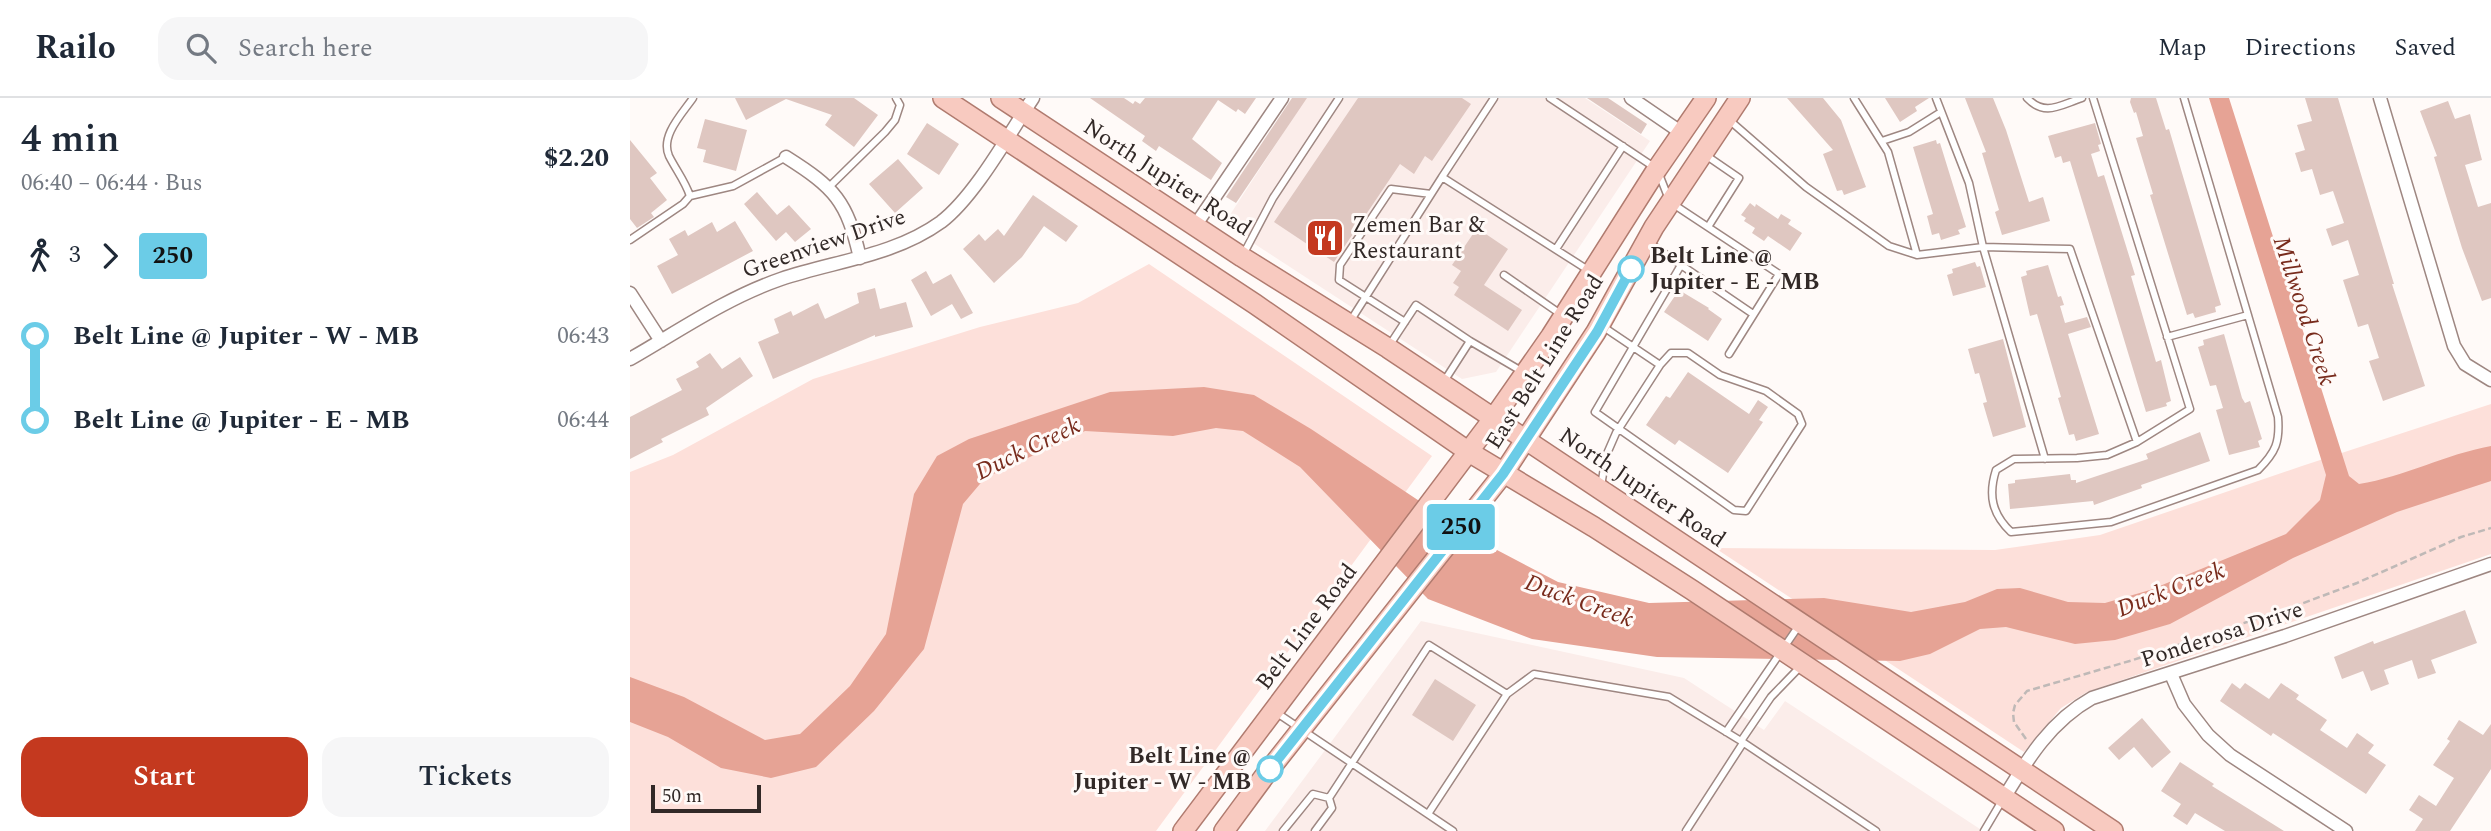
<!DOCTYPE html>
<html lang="en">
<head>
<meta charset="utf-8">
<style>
	:root { --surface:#fff; --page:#f6f6f7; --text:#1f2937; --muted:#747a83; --line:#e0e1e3; --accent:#c4391f }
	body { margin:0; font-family:Spectral,serif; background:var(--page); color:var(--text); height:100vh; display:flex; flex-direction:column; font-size:26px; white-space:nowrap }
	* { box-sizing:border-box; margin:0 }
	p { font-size:23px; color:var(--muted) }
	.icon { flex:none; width:38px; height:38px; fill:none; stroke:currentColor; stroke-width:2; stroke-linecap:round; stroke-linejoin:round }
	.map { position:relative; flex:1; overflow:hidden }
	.side { display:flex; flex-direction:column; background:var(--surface); width:630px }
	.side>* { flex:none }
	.badge { padding:0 14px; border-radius:5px; font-size:24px; line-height:46px }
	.scale { position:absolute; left:21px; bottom:18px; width:110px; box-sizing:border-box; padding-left:7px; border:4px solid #322927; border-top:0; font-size:19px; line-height:24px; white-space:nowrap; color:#322927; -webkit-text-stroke:5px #fffaf8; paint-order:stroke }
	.map>.badge { position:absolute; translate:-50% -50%; box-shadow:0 0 0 4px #fff }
	.legs { display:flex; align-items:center; gap:10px; height:77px; padding:0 21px; font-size:23px }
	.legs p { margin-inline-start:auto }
	.head { display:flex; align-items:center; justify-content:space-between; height:119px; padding:0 21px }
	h1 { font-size:38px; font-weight:600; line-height:52px }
	.action { display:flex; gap:14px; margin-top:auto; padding:14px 21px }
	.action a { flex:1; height:80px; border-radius:21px; background:var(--accent); color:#fff; font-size:28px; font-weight:600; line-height:80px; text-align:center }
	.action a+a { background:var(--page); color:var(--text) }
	ul { padding:0 21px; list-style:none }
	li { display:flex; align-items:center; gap:24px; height:84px; font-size:26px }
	li i { display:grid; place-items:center; width:10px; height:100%; margin:0 9px; background:currentColor }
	li i::after { content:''; width:18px; height:18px; margin:-9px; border:5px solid; border-radius:50%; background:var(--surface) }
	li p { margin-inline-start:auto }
	li:first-child i { background:linear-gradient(#0000 50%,currentColor 0) }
	li:last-child i { background:linear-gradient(currentColor 50%,#0000 0) }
	header { display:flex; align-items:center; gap:42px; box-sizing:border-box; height:98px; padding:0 35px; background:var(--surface); border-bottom:2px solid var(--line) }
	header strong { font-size:33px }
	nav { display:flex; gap:38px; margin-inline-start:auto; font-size:24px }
	.search { width:490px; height:63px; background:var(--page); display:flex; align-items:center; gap:18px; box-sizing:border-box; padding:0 24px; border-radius:21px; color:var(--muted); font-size:26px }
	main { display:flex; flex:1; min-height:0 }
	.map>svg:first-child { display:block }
	.built { fill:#fbedea }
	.green { fill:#fde0da }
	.water { fill:#e6a395 }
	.building { fill:#dfc7c1 }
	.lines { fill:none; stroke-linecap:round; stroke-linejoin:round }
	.service-casing { stroke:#9e8782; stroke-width:9 }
	.minor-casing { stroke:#9e8782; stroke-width:15 }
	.primary-casing { stroke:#b07b6f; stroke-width:22 }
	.path { stroke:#bfb9b7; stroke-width:2.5; stroke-dasharray:7 3.5; stroke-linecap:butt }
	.service { stroke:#fff; stroke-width:6 }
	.minor { stroke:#fff; stroke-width:12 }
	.primary { stroke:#f8cac0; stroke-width:19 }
	.line-1-casing { stroke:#fff; stroke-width:16 }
	.line-1 { stroke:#6bcce7; stroke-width:10 }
	.stop-1-dot { fill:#fff; stroke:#6bcce7; stroke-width:3.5 }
	.labels { text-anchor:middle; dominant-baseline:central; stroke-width:6; stroke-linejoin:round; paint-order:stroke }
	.street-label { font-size:23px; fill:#322927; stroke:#fffaf8 }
	.poi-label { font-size:23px; fill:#322927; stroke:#fffaf8; text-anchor:start }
	.stop-label { font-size:23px; font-weight:bold; fill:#322927; stroke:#fffaf8; text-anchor:start }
	.water-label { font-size:24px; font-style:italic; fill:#782b1c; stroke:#fffaf8 }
</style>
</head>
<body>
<header>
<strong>Railo</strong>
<div class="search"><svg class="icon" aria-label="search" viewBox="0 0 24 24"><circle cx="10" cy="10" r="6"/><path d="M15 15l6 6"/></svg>Search here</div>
<nav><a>Map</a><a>Directions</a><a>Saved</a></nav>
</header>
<main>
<section class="side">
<div class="head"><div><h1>4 min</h1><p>06:40 – 06:44 · Bus</p></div><b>$2.20</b></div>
<div class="legs"><svg class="icon" aria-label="walk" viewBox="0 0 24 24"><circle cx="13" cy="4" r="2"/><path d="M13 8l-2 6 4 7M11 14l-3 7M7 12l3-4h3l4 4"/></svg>3<svg class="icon" aria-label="forward" viewBox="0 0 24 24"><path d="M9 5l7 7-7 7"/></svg><b class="badge" style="background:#6bcce7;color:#111">250</b></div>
<ul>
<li><i style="color:#6bcce7"></i><b>Belt Line @ Jupiter - W - MB</b><p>06:43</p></li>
<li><i style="color:#6bcce7"></i><b>Belt Line @ Jupiter - E - MB</b><p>06:44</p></li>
</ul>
<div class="action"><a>Start</a><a>Tickets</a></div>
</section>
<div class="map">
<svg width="1861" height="733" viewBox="0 0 1861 733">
	<rect width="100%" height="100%" fill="#fffaf8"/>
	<path class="built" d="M 676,0 L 955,0 L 1020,43 L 866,274 L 832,281 L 594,126 Z
		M 791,523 L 1054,580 L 1134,632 L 1155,603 L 1353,733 L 635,733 Z"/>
	<path class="green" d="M 519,166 L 802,358 L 526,733 L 0,733 L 0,374 L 43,357 L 183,281 L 350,229 L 448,205 Z
		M 1861,306 L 1861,456 L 1457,594 L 1431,610 L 1394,654 L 1085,450 L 1365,452 L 1470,437 L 1672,368 Z"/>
	<path class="water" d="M 1579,0 L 1599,0 L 1719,378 L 1729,386 C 1774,379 1816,356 1861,348 L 1861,383 L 1767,414 L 1663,460 L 1540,526 L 1485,542 L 1445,546 L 1376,529 L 1350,531 L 1300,556 L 1270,563 L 1027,559 L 902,541 L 798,501 L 670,369 L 613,333 L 586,330 L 543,338 L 455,333 L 355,380 L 333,406 L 294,551 L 244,613 L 186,669 L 141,680 L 91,670 L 38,639 L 0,624 L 0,579 L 54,599 L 135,642 L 170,636 L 220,588 L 256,536 L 284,396 L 307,358 L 339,341 L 480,294 L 574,289 L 624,297 L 681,331 L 848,442 L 928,484 L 1019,505 L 1194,500 L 1281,514 L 1335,504 L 1367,491 L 1390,490 L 1438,504 L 1475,505 L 1520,492 L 1656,436 L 1690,402 L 1696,377 Z"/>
	<path class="building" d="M 105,0 L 224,0 L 248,17 L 224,49 L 195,27 L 202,17 L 156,1 L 116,22 Z
		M 460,0 L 494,0 L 503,6 L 505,3 L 510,6 L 515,0 L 626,0 L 615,16 L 608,11 L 606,14 L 588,2 L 562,41 L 592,65 L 581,82 L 529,48 L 526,53 L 512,43 L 515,38 Z
		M 662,0 L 677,0 L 606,105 L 596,99 Z
		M 728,0 L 832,0 L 841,6 L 802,63 L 795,58 L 784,76 L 770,66 L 704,164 L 644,124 Z
		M 957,0 L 978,0 L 1017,26 L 1011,36 Z
		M 1157,0 L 1193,0 L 1211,22 L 1236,89 L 1214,97 L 1212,92 L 1207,93 L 1193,56 L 1203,52 Z
		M 1255,0 L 1299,0 L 1285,9 L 1287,13 L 1270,24 Z
		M 1335,0 L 1363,0 L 1376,32 L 1399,104 L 1413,99 L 1420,123 L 1372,137 L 1365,114 L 1369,112 L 1352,55 L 1356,54 Z
		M 1501,0 L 1526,0 L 1536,32 L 1539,31 L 1591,207 L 1585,209 L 1586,214 L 1565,220 L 1563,215 L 1557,217 L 1520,97 L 1523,96 L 1506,40 L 1513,38 L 1506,14 L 1504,15 L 1500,4 Z
		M 1675,0 L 1708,0 L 1764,186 L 1762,186 L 1795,288 L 1753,303 L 1739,263 L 1749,260 L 1738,226 L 1728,229 L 1713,182 L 1729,177 L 1718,142 L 1702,148 L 1696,131 L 1714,125 L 1703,93 L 1690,97 L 1682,71 L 1671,74 L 1665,55 L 1675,52 L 1667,27 L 1682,23 Z
		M 1818,3 L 1825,21 L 1840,16 L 1852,62 L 1835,67 L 1848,109 L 1861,105 L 1861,200 L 1852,203 L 1832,150 L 1804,59 L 1807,58 L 1790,13 Z
		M 75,21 L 117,32 L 106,73 L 73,64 L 76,52 L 67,50 Z
		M 297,25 L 329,46 L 309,77 L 277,56 Z
		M 1465,25 L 1471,46 L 1468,47 L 1470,53 L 1461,56 L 1468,79 L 1474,77 L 1505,177 L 1501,178 L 1526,264 L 1531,262 L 1541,303 L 1536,305 L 1537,308 L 1516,314 L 1440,63 L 1433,65 L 1431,58 L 1425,60 L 1418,38 Z
		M 0,42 L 27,75 L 20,80 L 37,102 L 21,115 L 24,119 L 7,130 L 0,121 Z
		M 1306,42 L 1307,46 L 1310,45 L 1336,129 L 1328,132 L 1330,136 L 1311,142 L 1309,135 L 1302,137 L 1297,118 L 1303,116 L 1283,49 Z
		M 268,61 L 293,90 L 265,115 L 239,86 Z
		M 127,94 L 147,117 L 159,107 L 181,131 L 165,144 L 156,134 L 146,143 L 114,106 Z
		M 403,97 L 448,128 L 436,144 L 414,128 L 392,159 L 364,185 L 333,151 L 349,136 L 355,143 L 368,131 L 374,138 Z
		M 1120,105 L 1125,109 L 1126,106 L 1148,121 L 1151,116 L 1161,122 L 1158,126 L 1172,135 L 1160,153 L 1138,138 L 1134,143 L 1122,135 L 1125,130 L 1114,123 L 1116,120 L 1111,117 Z
		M 105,123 L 123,153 L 42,196 L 27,168 L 48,157 L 39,141 L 55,132 L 58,138 L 82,124 L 87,134 Z
		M 847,130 L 878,151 L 854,187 L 892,212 L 878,233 L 824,197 L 829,189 L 823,185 L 831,173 L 822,167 Z
		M 1345,164 L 1347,169 L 1350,168 L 1356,189 L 1323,198 L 1317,177 L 1323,175 L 1322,171 Z
		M 1418,167 L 1428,199 L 1431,198 L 1434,207 L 1430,208 L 1435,225 L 1457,219 L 1461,229 L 1438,236 L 1469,336 L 1446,343 L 1444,336 L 1439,337 L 1428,300 L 1431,299 L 1407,216 L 1400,218 L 1391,179 L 1397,177 L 1396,173 Z
		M 296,173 L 303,186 L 321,176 L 343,215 L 331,221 L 322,206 L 301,218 L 281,182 Z
		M 245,190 L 250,211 L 276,204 L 283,229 L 245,239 L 245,237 L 143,281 L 128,244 L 149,235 L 144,221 L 161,213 L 163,218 L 188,205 L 195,221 L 229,205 L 227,195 Z
		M 1049,192 L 1079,210 L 1078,211 L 1092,221 L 1078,243 L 1034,214 Z
		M 1594,236 L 1612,300 L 1615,305 L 1620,303 L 1632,341 L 1628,343 L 1630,349 L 1599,357 L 1586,312 L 1593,310 L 1586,287 L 1580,288 L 1568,249 L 1574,247 L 1573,242 Z
		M 1373,241 L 1396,329 L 1363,339 L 1353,305 L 1357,304 L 1349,275 L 1345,276 L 1338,251 Z
		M 80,255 L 92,271 L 110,259 L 123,278 L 76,310 L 79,317 L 31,341 L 33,344 L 0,361 L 0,319 L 52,292 L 46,281 L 69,269 L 66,264 Z
		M 1058,274 L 1119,316 L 1128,302 L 1138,309 L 1129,322 L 1133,324 L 1098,375 L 1049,342 L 1045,347 L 1016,327 L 1036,298 L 1040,300 Z
		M 1570,334 L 1580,363 L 1511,387 L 1512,390 L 1464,407 L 1463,403 L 1380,411 L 1378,386 L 1385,385 L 1385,382 L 1440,376 L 1441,382 L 1446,382 L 1446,385 L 1518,361 L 1516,356 Z
		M 1835,512 L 1847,545 L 1801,562 L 1806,575 L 1788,581 L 1782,562 L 1754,572 L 1759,586 L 1741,593 L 1733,573 L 1712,581 L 1704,559 L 1743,543 L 1744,546 Z
		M 805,581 L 846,607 L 823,643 L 782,617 Z
		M 1602,585 L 1610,591 L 1615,585 L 1639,601 L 1651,585 L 1669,597 L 1666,601 L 1697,622 L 1690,632 L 1717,650 L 1727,635 L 1744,647 L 1738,655 L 1756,667 L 1736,696 L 1643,635 L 1641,638 L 1590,603 Z
		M 1512,620 L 1541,654 L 1522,670 L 1504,649 L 1489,662 L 1478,650 Z
		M 1829,622 L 1853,637 L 1861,626 L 1861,671 L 1820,733 L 1785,733 L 1793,721 L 1779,712 L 1789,697 L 1806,708 L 1824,680 L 1803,667 L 1820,643 L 1817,641 Z
		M 1550,664 L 1584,686 L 1582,688 L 1654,733 L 1595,733 L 1565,715 L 1557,727 L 1543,718 L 1551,706 L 1531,693 Z"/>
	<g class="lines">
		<defs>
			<path id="service" d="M 920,0 L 1027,71 L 1040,104 L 1149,176 L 1099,256
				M 1224,0 L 1258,54 L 1287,157
				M 1306,0 L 1339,85 L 1353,149 L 1415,361
				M 1397,0 C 1415,19 1430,7 1452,0
				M 1463,0 L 1560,311 L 1507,344 L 1477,357 L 1447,360 L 1384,361 L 1366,372 C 1358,397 1362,416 1381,434 L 1481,424 L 1628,372 C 1646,354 1650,344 1648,319 L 1554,0
				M 1098,21 L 1176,89 L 1259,148 L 1287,157 L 1353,149 L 1440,151 L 1507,344
				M 1252,43 L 1279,34 L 1311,14
				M 1074,56 L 1109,80 L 1078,129
				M 812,79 L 864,0
				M 199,89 L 255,34 L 265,22 L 270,7 L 266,0
				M 60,98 L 103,88 L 156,59
				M 0,142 L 53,106 L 60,98 C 55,83 46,72 39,58 C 30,38 52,16 63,0
				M 1018,144 L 1051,167
				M 926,151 L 993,48
				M 613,157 L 643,100 L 709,0
				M 874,177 L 932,217
				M 721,222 L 812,79 L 958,172
				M 775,224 L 709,182 L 710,167 L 761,91 L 801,96
				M 1537,239 L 1618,217
				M 759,248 L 786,207 L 840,243
				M 1030,267 L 1041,255 L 1058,255 L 1090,277 L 1136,293 L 1168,316 L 1172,326 L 1116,413 L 1104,412 L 965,314 L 1051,167 L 1123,216
				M 813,285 L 840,243 L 893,274
				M 971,388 L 976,358 L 986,335 L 1030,267 L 972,228
				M 647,615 L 823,733
				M 1096,634 L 1170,526
				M 1111,643 L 1141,599 L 1170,569
				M 798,716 L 877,596
				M 653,733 L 683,696 L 699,700 L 799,547 L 877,596 L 904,576 L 1039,599 L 1111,643 L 1246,733
				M 685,733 L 702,710 L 699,700
				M 1056,733 L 1113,645
				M 1354,733 L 1373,701"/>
			<path id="minor" d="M 1001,0 L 1052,35
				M 1750,0 L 1824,248 L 1835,266 L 1861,282
				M 156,59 C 205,90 217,103 230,160
				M 565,128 L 652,0
				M 0,195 L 31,243
				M 0,261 C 49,233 96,200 151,181 C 204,163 264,158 311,124 C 345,98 379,36 403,0
				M 1541,576 L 1554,606 L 1578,637 L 1600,657 L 1716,733
				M 1374,700 C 1398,660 1421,623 1462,600 L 1655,538 L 1861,466"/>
			<path id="primary" d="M 313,0 L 625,206 L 839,354 L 964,429 L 1062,492 L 1424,733
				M 371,0 L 612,159 L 758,250 L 1483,733
				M 553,733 L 863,321 L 921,238 L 1027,71 L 1076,0
				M 594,733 L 636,676 L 873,376 L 966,234 L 1024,129 L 1110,0"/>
		</defs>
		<use href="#service" class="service-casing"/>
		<use href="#minor" class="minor-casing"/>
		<use href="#primary" class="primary-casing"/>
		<path class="path" d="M 1396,641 L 1384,624 L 1383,615 L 1385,607 L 1397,593 L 1503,562 L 1668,507 L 1727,485 L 1831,439 L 1861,430"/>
		<use href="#service" class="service"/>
		<use href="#minor" class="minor"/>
		<use href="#primary" class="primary"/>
	</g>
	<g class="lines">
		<defs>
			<path id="line-1" d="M 640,671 L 873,376 L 967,234 L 1001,171"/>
		</defs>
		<use href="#line-1" class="line-1-casing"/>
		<use href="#line-1" class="line-1"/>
	</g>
	<defs>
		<symbol id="restaurant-square" viewBox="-11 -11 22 22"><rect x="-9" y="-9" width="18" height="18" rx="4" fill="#c4391f" stroke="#fffaf8"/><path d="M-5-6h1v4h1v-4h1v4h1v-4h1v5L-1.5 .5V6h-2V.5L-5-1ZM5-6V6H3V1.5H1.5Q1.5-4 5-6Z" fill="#fff"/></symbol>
	</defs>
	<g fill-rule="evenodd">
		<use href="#restaurant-square" x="673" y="118" width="44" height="44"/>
	</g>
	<g class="stop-1-dot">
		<circle cx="1001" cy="171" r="12"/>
		<circle cx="640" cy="671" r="12"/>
	</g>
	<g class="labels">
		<g class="street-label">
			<text transform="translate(537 80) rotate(33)">North Jupiter Road</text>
			<text transform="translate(194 146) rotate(-19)">Greenview Drive</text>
			<text transform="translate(915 264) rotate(-58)">East Belt Line Road</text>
			<text transform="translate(1012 390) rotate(34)">North Jupiter Road</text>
			<text transform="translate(677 529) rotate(-53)">Belt Line Road</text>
			<text transform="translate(1592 537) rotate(-18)">Ponderosa Drive</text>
		</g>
		<g class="poi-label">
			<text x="722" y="127">Zemen Bar &amp;<tspan x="722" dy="26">Restaurant</tspan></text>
		</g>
		<g class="stop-label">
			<text x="1020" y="158">Belt Line @<tspan x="1020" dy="26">Jupiter - E - MB</tspan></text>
			<text x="621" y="658" text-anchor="end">Belt Line @<tspan x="621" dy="26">Jupiter - W - MB</tspan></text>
		</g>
		<g class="water-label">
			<text transform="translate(1674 213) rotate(72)">Millwood Creek</text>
			<text transform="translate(398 351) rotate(-26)">Duck Creek</text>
			<text transform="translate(1541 492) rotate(-21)">Duck Creek</text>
			<text transform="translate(949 503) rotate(20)">Duck Creek</text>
		</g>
	</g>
</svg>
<div class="scale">50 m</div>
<b class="badge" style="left:831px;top:429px;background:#6bcce7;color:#111">250</b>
</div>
</main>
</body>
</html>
